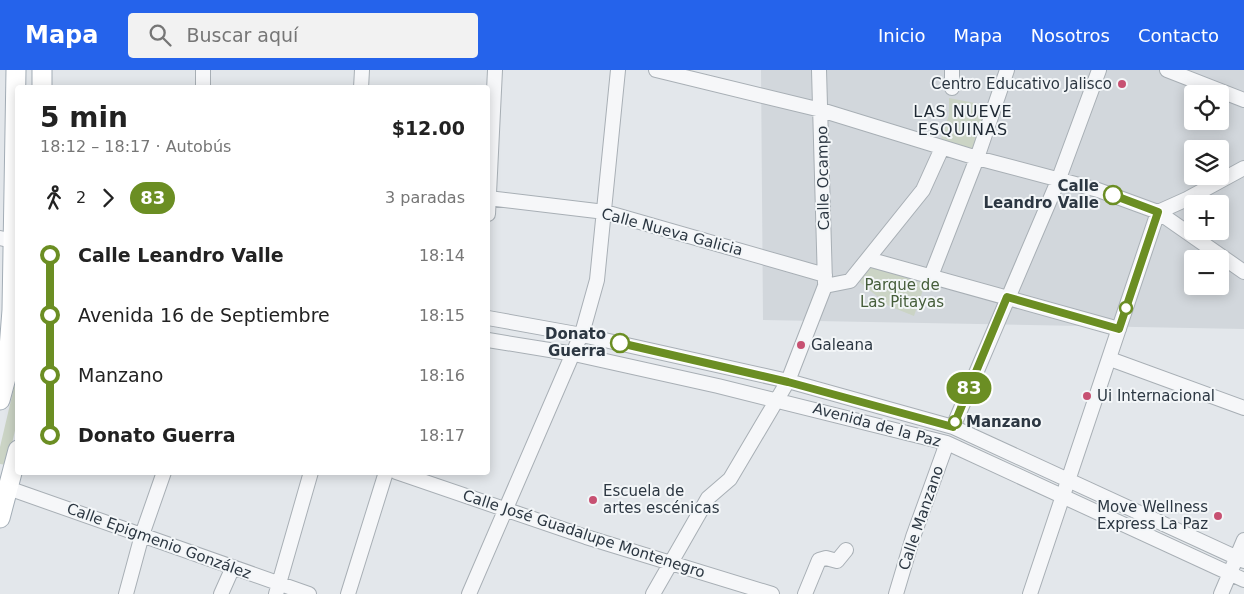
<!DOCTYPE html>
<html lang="es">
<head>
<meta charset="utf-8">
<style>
	:root { --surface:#fff; --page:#f2f2f2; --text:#222; --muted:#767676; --accent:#2563eb }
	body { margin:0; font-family:"DejaVu Sans",sans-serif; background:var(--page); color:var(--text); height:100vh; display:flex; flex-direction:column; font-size:19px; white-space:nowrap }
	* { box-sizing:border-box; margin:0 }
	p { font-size:16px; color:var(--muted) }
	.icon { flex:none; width:28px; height:28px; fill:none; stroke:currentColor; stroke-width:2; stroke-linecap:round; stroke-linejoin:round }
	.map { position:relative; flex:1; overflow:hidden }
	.details { position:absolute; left:15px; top:15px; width:475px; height:390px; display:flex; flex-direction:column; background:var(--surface); border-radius:5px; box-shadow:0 2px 12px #0003 }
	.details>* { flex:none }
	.badge { padding:0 10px; border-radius:16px; font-size:18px; line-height:32px }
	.fabs { position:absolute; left:1184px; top:15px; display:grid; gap:10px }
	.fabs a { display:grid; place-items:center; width:45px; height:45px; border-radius:5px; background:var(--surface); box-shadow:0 2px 12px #0003; font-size:25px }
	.map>.badge { position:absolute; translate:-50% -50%; box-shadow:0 0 0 2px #fff }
	.legs { display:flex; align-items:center; gap:8px; height:55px; padding:0 25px; font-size:16px }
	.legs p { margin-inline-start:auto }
	.head { display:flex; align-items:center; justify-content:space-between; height:85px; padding:0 25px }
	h1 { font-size:28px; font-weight:700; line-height:38px }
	ul { padding:0 25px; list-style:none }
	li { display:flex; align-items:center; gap:18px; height:60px; font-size:19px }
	li i { display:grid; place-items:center; width:8px; height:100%; margin:0 6px; background:currentColor }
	li i::after { content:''; width:12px; height:12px; margin:-6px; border:4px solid; border-radius:50%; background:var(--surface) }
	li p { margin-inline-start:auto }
	li:first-child i { background:linear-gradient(#0000 50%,currentColor 0) }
	li:last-child i { background:linear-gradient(currentColor 50%,#0000 0) }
	header { display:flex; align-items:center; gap:30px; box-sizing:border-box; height:70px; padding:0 25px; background:var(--accent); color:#fff }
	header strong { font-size:24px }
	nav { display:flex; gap:28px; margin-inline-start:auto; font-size:18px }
	.search { width:350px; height:45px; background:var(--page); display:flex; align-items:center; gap:12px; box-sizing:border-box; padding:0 18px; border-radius:5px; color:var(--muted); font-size:19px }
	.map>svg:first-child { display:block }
	.built { fill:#d2d7dc; fill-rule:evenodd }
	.green { fill:#cbd4c5 }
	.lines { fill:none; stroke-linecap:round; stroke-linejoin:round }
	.minor-casing { stroke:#a8afb5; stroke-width:16 }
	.major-casing { stroke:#a3adb6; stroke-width:21 }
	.minor { stroke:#f6f7f9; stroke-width:14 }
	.major { stroke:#fff; stroke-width:19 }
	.line-1-casing { stroke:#fff; stroke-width:11 }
	.line-1 { stroke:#6b8e23; stroke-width:8 }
	.poi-dot { fill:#c75172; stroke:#f3f6f8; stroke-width:2 }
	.stop-1-dot { fill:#fff; stroke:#6b8e23; stroke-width:2.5 }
	.labels { text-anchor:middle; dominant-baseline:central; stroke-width:4; stroke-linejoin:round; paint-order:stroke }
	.poi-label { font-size:15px; fill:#2c3742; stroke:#f3f6f8; text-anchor:start }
	.street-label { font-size:15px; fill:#2c3742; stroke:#f3f6f8 }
	.stop-label { font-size:15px; font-weight:bold; fill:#2c3742; stroke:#f3f6f8; text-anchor:end }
	.park-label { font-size:15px; fill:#455d3a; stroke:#f3f6f8 }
	.neighbourhood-label { font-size:16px; letter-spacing:1px; fill:#1e2833; stroke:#f3f6f8 }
</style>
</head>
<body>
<header>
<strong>Mapa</strong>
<div class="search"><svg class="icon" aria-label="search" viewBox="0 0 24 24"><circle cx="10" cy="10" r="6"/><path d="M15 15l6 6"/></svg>Buscar aquí</div>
<nav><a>Inicio</a><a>Mapa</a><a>Nosotros</a><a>Contacto</a></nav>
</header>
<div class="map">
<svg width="1244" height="524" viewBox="0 0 1244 524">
	<rect width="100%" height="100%" fill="#e3e7eb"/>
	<path class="built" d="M 761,0 L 1244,0 L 1244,259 L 763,250 ZM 1192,24 L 1220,24 L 1220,51 L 1192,51 ZM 1192,79 L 1220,79 L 1220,106 L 1192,106 ZM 1192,134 L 1220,134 L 1220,161 L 1192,161 ZM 1192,189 L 1220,189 L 1220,216 L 1192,216 Z"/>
	<path class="green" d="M 949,28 L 990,36 L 974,81 L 940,72 L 949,45 Z
		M 867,195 L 925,214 L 914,246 L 889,236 L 856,209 Z
		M 16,309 L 17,352 L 7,395 L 0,394 L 0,377 Z"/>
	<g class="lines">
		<defs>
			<path id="minor" d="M 656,0 L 821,40 L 977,88 L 1098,120 L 1158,142 L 1244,202
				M 819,0 L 825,213
				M 952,0 L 952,18
				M 1167,0 L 1244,30
				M 203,18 L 203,0
				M 361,18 L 362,0
				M 488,128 L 605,142 L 825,205
				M 1158,142 L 1187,129 L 1244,98
				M 488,144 L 495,0
				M 0,168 L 18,172
				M 868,189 L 1119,259
				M 931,206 L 977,88 L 1007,0
				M 488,248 L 582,265 L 788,311 L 953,357 L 1244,491
				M 488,270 L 574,284 L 718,316 L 947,373 L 1244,510
				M 1110,289 L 1244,338
				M 953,357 L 1058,111 L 1099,0
				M 396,402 L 586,467 L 772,524
				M 8,418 L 309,524
				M 126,524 L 142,465 L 164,402
				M 221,524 L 233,497
				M 276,524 L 311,402
				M 348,524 L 386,402
				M 469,524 L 583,260 L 597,210 L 618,0
				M 653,524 L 708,428 L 730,409 L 788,311 L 825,216 L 850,211 L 923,120 L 942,78
				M 805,524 L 819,490 L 826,488 L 837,491 L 846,480
				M 896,524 L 913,467 L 947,373
				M 1030,524 L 1158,142
				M 1221,524 L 1244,470"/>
			<path id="major" d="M 42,18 L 42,0
				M 0,330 L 7,304 L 12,240 L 16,0
				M 0,448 L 18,380"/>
		</defs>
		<use href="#minor" class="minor-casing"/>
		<use href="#major" class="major-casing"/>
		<use href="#minor" class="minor"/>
		<use href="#major" class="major"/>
	</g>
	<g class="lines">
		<defs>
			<path id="line-1" d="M 620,273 L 788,312 L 953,357 L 1007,227 L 1119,259 L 1158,142 L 1113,125"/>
		</defs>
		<use href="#line-1" class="line-1-casing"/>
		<use href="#line-1" class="line-1"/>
	</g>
	<g class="poi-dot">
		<circle cx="1122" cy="14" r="5"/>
		<circle cx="801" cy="275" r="5"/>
		<circle cx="1087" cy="326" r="5"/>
		<circle cx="593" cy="430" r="5"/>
		<circle cx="1218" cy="446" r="5"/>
	</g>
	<g class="stop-1-dot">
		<circle cx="1113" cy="125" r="9"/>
		<circle cx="1126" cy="238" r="6"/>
		<circle cx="620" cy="273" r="9"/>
		<circle cx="955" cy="352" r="6"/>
	</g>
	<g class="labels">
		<g class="poi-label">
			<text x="1112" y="14" text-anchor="end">Centro Educativo Jalisco</text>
			<text x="811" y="275">Galeana</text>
			<text x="1097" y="326">Ui Internacional</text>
			<text x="603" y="421">Escuela de<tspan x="603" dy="17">artes escénicas</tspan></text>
			<text x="1208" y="437" text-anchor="end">Move Wellness<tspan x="1208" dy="17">Express La Paz</tspan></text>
		</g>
		<g class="street-label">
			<text transform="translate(823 108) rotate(-91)">Calle Ocampo</text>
			<text transform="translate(672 162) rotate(15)">Calle Nueva Galicia</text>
			<text transform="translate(877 355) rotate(15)">Avenida de la Paz</text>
			<text transform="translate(921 448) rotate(-71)">Calle Manzano</text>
			<text transform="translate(584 464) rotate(18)">Calle José Guadalupe Montenegro</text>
			<text transform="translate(159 471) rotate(20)">Calle Epigmenio González</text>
		</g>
		<g class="stop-label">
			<text x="1099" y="116">Calle<tspan x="1099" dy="17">Leandro Valle</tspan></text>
			<text x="606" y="264">Donato<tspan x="606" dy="17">Guerra</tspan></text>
			<text x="966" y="352" text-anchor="start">Manzano</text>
		</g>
		<g class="park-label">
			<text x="902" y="215">Parque de<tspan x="902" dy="17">Las Pitayas</tspan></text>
		</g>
		<g class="neighbourhood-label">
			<text x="963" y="41">LAS NUEVE<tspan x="963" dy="18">ESQUINAS</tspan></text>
		</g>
	</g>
</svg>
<div class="fabs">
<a><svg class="icon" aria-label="locate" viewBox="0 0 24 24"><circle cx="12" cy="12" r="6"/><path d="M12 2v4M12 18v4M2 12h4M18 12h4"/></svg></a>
<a><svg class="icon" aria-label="layers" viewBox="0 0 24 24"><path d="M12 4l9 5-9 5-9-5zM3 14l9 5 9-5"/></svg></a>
<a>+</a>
<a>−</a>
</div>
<b class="badge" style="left:969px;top:318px;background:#6b8e23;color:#fff">83</b>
<section class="details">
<div class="head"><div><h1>5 min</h1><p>18:12 – 18:17 · Autobús</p></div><b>$12.00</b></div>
<div class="legs"><svg class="icon" aria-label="walk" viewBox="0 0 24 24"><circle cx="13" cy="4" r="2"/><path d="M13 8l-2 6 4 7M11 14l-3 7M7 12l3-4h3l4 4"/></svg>2<svg class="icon" aria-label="forward" viewBox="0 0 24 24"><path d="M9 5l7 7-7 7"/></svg><b class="badge" style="background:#6b8e23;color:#fff">83</b><p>3 paradas</p></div>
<ul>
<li><i style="color:#6b8e23"></i><b>Calle Leandro Valle</b><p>18:14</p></li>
<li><i style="color:#6b8e23"></i><span>Avenida 16 de Septiembre</span><p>18:15</p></li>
<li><i style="color:#6b8e23"></i><span>Manzano</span><p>18:16</p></li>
<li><i style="color:#6b8e23"></i><b>Donato Guerra</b><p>18:17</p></li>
</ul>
</section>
</div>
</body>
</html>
